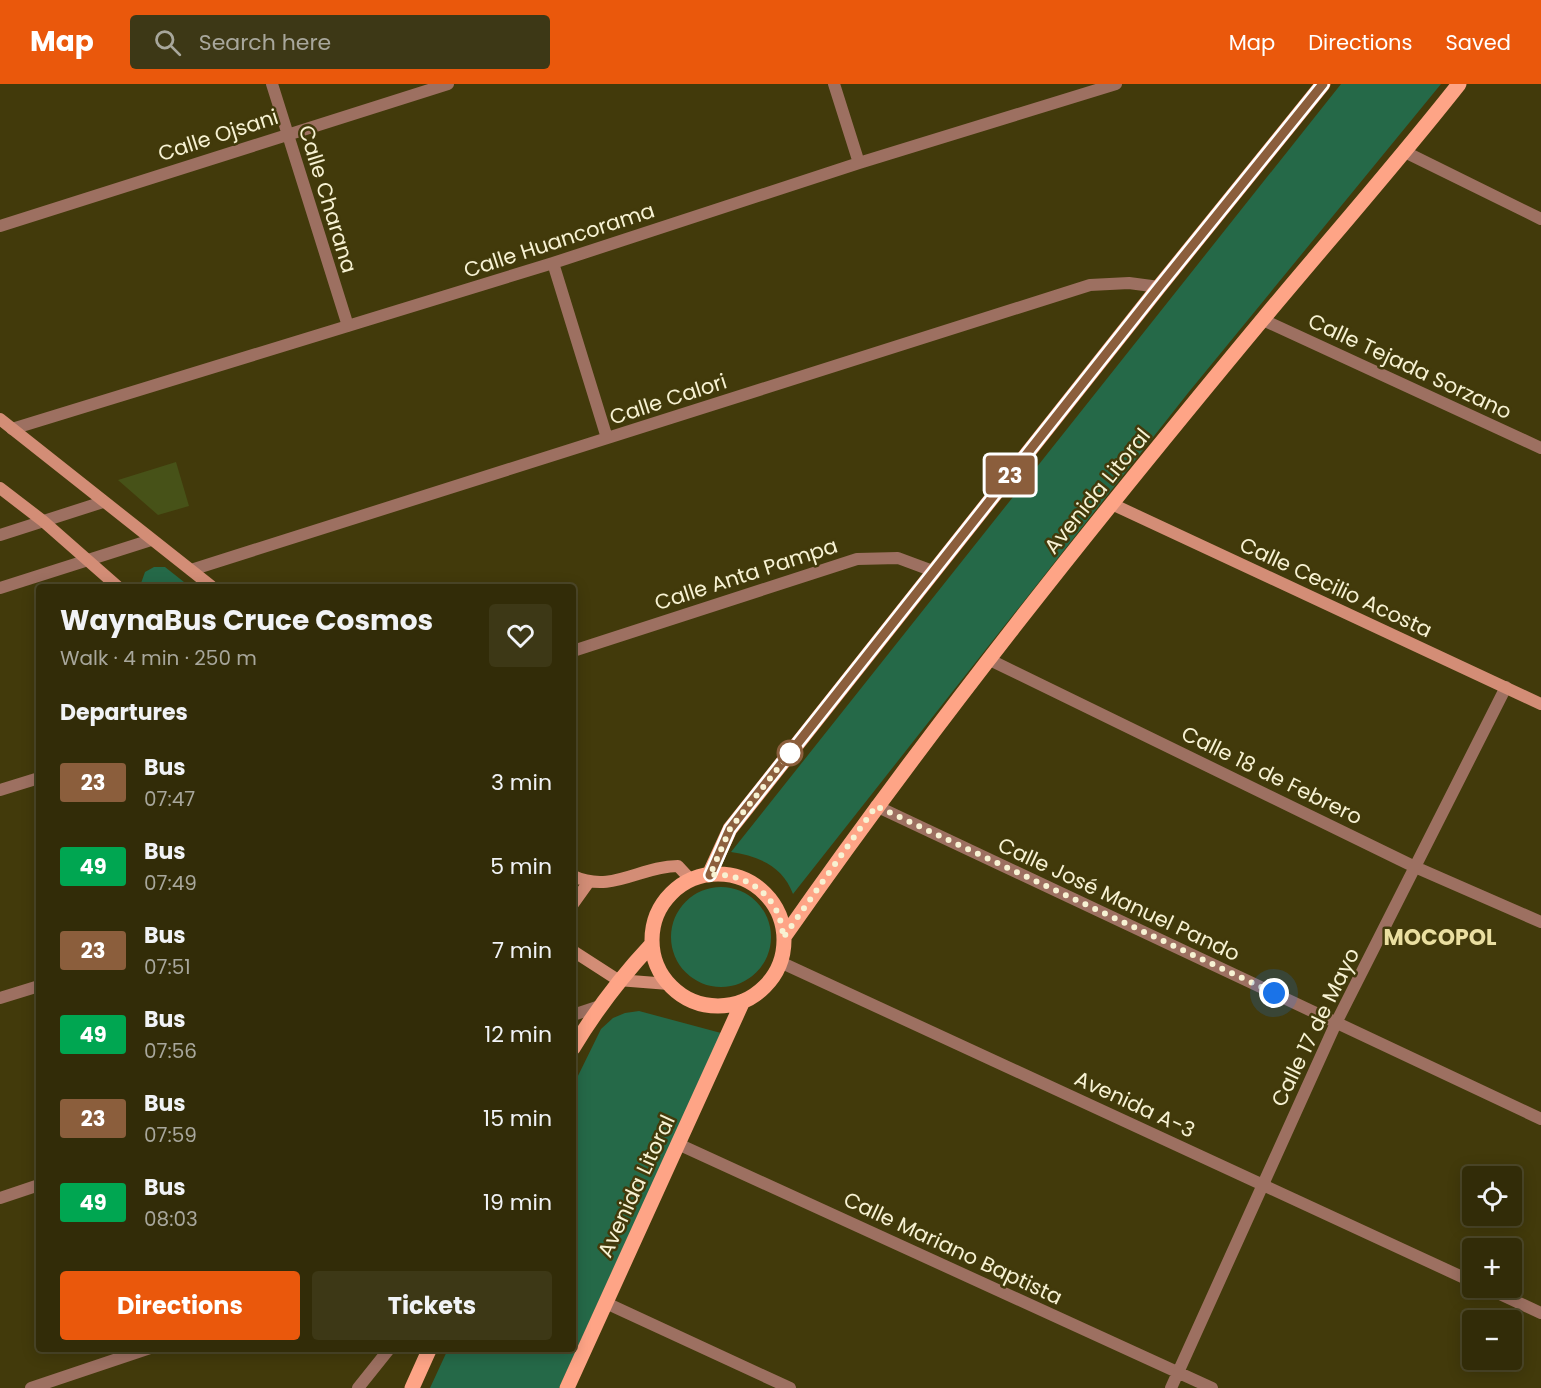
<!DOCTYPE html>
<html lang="en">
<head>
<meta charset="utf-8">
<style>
	:root { --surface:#322c08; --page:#3d3816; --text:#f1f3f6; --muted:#a8a79c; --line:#4d4829; --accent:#ea580c }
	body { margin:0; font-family:Poppins,sans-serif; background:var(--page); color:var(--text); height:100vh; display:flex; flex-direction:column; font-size:22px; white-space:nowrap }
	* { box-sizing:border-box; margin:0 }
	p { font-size:20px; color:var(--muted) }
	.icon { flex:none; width:33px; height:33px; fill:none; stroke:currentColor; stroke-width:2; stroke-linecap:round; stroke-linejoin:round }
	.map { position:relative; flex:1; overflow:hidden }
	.sheet { position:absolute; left:36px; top:500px; width:540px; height:768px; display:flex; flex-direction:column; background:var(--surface); border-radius:6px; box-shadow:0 3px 15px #0003,0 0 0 2px var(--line) }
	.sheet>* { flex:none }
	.badge { padding:0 12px; border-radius:4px; font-size:21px; line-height:39px }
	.controls { position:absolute; left:1462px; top:1082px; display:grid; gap:12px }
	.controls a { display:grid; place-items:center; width:60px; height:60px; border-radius:6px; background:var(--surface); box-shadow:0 3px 15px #0003,0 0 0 2px var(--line); font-size:30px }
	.you { position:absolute; width:30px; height:30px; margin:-15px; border:4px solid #fff; border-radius:50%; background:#1a73e8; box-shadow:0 0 0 9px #1a73e833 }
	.map>.badge { position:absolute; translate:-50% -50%; box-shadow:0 0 0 3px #fff }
	h2 { padding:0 24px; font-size:22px; line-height:54px }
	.round { display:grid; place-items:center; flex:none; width:63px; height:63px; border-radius:6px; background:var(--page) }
	.head { display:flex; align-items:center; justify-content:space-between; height:102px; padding:0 24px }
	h1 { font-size:28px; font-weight:700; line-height:45px }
	.action { display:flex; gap:12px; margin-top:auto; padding:12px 24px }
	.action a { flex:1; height:69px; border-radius:6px; background:var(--accent); color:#fff; font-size:24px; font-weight:700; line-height:69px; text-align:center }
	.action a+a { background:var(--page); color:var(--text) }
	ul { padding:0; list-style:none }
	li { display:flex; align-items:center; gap:18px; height:84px; padding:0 24px }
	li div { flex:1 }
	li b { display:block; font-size:22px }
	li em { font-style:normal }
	li .badge { min-width:66px; font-weight:700; text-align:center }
	header { display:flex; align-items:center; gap:36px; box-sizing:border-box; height:84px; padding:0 30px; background:var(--accent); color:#fff }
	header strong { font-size:28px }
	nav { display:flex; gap:33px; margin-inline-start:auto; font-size:21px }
	.search { width:420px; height:54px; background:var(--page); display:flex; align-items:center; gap:15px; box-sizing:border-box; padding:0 21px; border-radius:6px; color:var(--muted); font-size:22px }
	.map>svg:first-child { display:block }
	.green { fill:#256948 }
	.building { fill:#475218 }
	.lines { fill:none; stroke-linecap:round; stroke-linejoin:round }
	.street { stroke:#9d7061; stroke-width:12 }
	.secondary { stroke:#d38d76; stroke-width:12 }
	.primary { stroke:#fea486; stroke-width:15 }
	.line-casing { stroke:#fff; stroke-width:14 }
	.line { stroke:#8b5e3c; stroke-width:9 }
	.walk { stroke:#f7f2d3; stroke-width:6; stroke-dasharray:0 10.8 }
	.stop-dot { fill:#fff; stroke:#8b5e3c; stroke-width:3 }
	.labels { text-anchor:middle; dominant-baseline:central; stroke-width:5; stroke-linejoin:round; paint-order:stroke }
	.street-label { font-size:21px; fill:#f7f2d3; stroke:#423a0b }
	.neighbourhood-label { font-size:22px; font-weight:bold; fill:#eadfa1; stroke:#423a0b }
</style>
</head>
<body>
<header>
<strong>Map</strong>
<div class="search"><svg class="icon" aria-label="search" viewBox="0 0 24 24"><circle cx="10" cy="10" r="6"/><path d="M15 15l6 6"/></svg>Search here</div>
<nav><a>Map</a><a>Directions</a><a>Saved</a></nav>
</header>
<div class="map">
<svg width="1541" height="1304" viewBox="0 0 1541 1304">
	<rect width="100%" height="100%" fill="#423a0b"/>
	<path class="green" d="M 1341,0 L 1441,0 L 1188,309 L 793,810 C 783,782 758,772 731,768 Z
		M 154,483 L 165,483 L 189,502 L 140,502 L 145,488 Z
		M671 853a50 50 0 1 1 100 0a50 50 0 1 1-100 0Z
		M 639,927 L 721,949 L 559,1304 L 430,1304 L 448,1265 L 573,1264 L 573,1002 L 601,945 L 613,934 L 625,929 Z"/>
	<path class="building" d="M 176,378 L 189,422 L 158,431 L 118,396 Z"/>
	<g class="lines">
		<path class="street" d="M 272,0 L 348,242
			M 834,0 L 859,79
			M 1405,68 L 1541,135
			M 0,142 L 448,0
			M 553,179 L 607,354
			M 1263,236 L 1541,364
			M 12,345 L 553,179 L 859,79 L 1116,0
			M 0,451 L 103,418
			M 191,486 L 1090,201 L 1129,199 L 1159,203
			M 0,504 L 151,456
			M 573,567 L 857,475 L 898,474 L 933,487
			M 988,575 L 1415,783 L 1541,838
			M 0,706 L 39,694
			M 876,722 L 1541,1035
			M 780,878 L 1473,1198
			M 0,914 L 39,902
			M 573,931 L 597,923
			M 678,1060 L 1212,1304
			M 0,1114 L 39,1101
			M 1485,1203 L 1541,1229
			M 606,1219 L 790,1304
			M 31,1304 L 150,1264
			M 358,1304 L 390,1264
			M 1171,1304 L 1336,939 L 1506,603"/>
		<path class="secondary" d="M 0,335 L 211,502
			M 0,404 L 43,437 L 117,502
			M 1114,421 L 1541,620
			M 573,792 C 612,810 640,782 678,782 L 691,796
			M 573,820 L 588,799
			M 573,867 L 618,896 L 669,900"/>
		<path class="primary" d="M652 856a66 66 0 1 1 132 0a66 66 0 1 1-132 0Z
			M 709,791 L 730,745 L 1159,203 L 1323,0
			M 784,853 C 933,640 1096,436 1263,235 C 1328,157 1396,80 1459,0
			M 573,964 C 596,926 621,893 652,860
			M 412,1304 L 430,1264
			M 567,1304 L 743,917"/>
	</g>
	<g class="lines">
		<defs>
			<path id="line" d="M 710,791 L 730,745 L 744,727 L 1159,203 L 1323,0"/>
		</defs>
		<use href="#line" class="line-casing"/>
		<use href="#line" class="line"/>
		<path class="walk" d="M 790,669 L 730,745 L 710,791 C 748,788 782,814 783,854 L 876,722 L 1274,909"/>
	</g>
	<circle class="stop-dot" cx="790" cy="669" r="12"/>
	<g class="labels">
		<g class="street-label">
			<text transform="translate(218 51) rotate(-18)">Calle Ojsani</text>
			<text transform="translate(328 115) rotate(73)">Calle Charana</text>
			<text transform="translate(559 156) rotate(-18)">Calle Huancorama</text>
			<text transform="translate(1410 282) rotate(25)">Calle Tejada Sorzano</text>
			<text transform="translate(668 315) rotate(-18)">Calle Calori</text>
			<text transform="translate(1097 407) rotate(-51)">Avenida Litoral</text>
			<text transform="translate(746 490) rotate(-18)">Calle Anta Pampa</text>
			<text transform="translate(1336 503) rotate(25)">Calle Cecilio Acosta</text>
			<text transform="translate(1272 691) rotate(26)">Calle 18 de Febrero</text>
			<text transform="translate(1119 815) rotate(25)">Calle José Manuel Pando</text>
			<text transform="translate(1315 943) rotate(-64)">Calle 17 de Mayo</text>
			<text transform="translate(1135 1020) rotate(25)">Avenida A-3</text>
			<text transform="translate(636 1102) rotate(-65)">Avenida Litoral</text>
			<text transform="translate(953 1164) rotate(25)">Calle Mariano Baptista</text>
		</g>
		<g class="neighbourhood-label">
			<text x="1440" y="853">MOCOPOL</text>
		</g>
	</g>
</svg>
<div class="controls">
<a><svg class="icon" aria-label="locate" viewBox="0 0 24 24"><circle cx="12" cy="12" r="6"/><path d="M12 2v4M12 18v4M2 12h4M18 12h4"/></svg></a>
<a>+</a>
<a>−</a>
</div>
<div class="you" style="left:1274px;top:909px"></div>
<b class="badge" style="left:1010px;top:391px;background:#8b5e3c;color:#fff">23</b>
<section class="sheet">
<div class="head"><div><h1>WaynaBus Cruce Cosmos</h1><p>Walk · 4 min · 250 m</p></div><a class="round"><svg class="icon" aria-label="heart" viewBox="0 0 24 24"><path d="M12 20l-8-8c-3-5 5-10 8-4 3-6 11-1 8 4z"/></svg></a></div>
<h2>Departures</h2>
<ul>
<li><span class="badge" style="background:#8b5e3c;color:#fff">23</span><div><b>Bus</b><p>07:47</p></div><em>3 min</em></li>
<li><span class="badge" style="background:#00a651;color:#fff">49</span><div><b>Bus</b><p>07:49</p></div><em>5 min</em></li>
<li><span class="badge" style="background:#8b5e3c;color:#fff">23</span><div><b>Bus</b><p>07:51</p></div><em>7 min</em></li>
<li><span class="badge" style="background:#00a651;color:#fff">49</span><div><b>Bus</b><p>07:56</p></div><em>12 min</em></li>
<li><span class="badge" style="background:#8b5e3c;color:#fff">23</span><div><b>Bus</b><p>07:59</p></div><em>15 min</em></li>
<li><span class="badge" style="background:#00a651;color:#fff">49</span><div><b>Bus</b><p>08:03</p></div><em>19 min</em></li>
</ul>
<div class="action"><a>Directions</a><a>Tickets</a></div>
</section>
</div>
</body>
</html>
